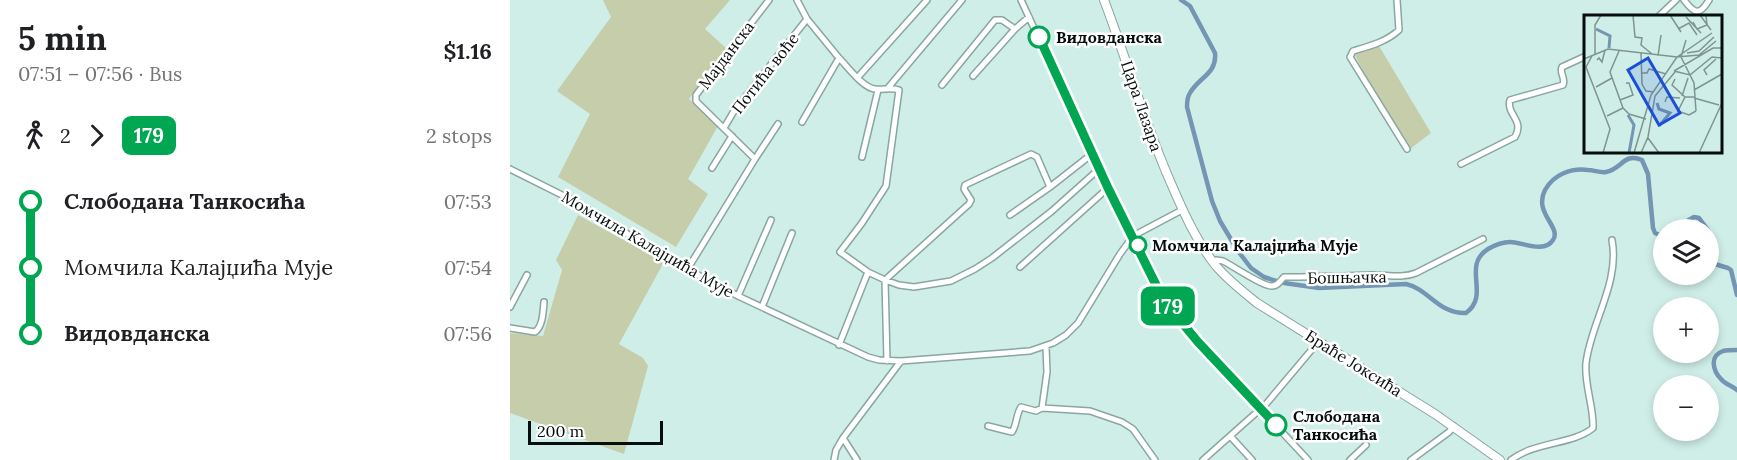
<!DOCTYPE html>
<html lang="en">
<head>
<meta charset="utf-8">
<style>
	:root { --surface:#fff; --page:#f2f2f2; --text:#202124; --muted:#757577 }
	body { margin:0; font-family:Lora,serif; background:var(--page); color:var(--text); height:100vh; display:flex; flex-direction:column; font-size:22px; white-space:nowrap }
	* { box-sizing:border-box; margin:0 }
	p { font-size:20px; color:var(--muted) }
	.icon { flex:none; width:33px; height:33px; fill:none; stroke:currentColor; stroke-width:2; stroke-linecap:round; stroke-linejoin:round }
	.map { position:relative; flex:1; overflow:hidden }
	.panel { display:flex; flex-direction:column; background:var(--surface); width:510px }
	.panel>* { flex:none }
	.badge { padding:0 12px; border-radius:9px; font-size:21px; line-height:39px }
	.tools { position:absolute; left:1143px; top:219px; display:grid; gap:12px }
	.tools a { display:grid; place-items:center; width:66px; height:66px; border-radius:50%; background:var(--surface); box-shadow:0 3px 9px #0003; font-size:30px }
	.scale { position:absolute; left:18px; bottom:15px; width:135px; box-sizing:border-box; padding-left:6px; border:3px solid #050e0c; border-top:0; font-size:16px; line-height:21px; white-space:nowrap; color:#050e0c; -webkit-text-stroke:4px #fff; paint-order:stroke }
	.map>.badge { position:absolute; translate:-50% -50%; box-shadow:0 0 0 3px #fff }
	.legs { display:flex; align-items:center; gap:9px; height:66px; padding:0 18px; font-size:20px }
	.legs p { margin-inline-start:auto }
	.summary { display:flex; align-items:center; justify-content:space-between; height:102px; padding:0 18px }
	h1 { font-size:33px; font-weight:700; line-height:45px }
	ul { padding:0 18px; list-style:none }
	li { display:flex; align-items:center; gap:21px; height:66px; font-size:22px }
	li i { display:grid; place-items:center; width:9px; height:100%; margin:0 8px; background:currentColor }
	li i::after { content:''; width:15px; height:15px; margin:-8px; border:4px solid; border-radius:50%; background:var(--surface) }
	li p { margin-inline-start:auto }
	li:first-child i { background:linear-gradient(#0000 50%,currentColor 0) }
	li:last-child i { background:linear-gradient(currentColor 50%,#0000 0) }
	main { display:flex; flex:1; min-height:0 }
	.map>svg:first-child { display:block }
	.green { fill:#c5cdab }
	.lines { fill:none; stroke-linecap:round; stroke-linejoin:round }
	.canal { stroke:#7495b3; stroke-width:4.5 }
	.street-casing { stroke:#8aa6a0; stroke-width:8 }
	.secondary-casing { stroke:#8aa6a0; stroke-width:10 }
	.street { stroke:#fff; stroke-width:5 }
	.secondary { stroke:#fff; stroke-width:8 }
	.line-1-casing { stroke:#fff; stroke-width:14 }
	.line-1 { stroke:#00a651; stroke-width:9 }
	.stop-1-dot { fill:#fff; stroke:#00a651; stroke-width:3 }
	.labels { text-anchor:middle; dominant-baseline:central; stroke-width:5; stroke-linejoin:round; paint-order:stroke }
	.stop-label { font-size:16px; font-weight:bold; fill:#050e0c; stroke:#fff; text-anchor:start }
	.street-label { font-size:16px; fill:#050e0c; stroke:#fff }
	.inset-river { fill:none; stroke:#7495b3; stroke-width:3 }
	.inset-road { fill:none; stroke:#7f9490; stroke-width:1.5 }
	.view { fill:#1d4ed8; fill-opacity:0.15; stroke:#1d4ed8; stroke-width:3 }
	.inset-edge { fill:none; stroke:#050e0c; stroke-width:3 }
</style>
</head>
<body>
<main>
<section class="panel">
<div class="summary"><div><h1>5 min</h1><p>07:51 – 07:56 · Bus</p></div><b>$1.16</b></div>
<div class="legs"><svg class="icon" aria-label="walk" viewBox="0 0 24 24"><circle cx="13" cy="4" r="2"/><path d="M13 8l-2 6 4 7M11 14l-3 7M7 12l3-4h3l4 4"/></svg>2<svg class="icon" aria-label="forward" viewBox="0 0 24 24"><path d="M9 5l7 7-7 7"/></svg><b class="badge" style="background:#00a651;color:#fff">179</b><p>2 stops</p></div>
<ul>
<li><i style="color:#00a651"></i><b>Слободана Танкосића</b><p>07:53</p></li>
<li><i style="color:#00a651"></i><span>Момчила Калајџића Мује</span><p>07:54</p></li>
<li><i style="color:#00a651"></i><b>Видовданска</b><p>07:56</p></li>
</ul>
</section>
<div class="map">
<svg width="1227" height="460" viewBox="0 0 1227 460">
	<rect width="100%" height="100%" fill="#d0eee8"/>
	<path class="green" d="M 93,0 L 220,0 L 195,29 L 217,49 L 179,99 L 208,126 L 178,179 L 198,194 L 166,247 L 48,177 L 80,114 L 47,91 L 101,17 Z
		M 869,46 L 921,133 L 900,149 L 867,99 L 845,55 Z
		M 68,215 L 154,262 L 109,344 L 133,358 L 138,366 L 114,454 L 0,413 L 0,333 L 33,336 L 52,270 L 46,260 Z"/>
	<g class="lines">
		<path class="canal" d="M 671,0 L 680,6 L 705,53 C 707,74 689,77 680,93 C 677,97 677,102 677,107 L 702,201 L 710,221 L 728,251 L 741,268 L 754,277 L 766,281
			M 1169,230 L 1172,224 L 1184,217 L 1189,218 L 1198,230
			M 1198,262 L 1218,268 L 1221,270 L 1227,295
			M 774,283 L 809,288 L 896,284 C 919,289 928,314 956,313 C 981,295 951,266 978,249 C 985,245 993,242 1000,242 C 1012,242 1034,254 1043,240 C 1052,227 1023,213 1035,190 C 1044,174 1061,168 1078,170 C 1084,170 1090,173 1096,172 C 1112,169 1114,152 1132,160 L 1138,174 L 1143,228 L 1145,233 L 1154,237
			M 1227,350 C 1222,350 1217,350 1213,351 C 1199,356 1203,371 1211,379 C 1215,384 1222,386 1227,390"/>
		<defs>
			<path id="street" d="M 287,0 L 297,19 L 329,58
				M 511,0 L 598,188 L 654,301 L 688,342 L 798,460
				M 887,0 L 889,30 C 876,42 860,46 843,51 L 840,57 L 897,149
				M 1174,0 C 1184,13 1189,17 1199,0
				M 1149,16 L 1166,0
				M 463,76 L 505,29 L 519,17
				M 348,77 L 417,0
				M 432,85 L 485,20 L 492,20 L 505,29
				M 377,89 L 452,0
				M 292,122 L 329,58 C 338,67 353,88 365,89 C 373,90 381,87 389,90 L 376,186 L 352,223 L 330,252 L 358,272 L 375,280 L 389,285 L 404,287 L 441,281 L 465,269 L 482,258 L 542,211 L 589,169
				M 214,128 L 224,111 L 297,19
				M 352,157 L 368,90
				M 245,159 L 268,124
				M 951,164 L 1005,137 C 1015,120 996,115 1000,100 L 1053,85 C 1056,78 1049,73 1052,67 L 1076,56
				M 202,168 L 222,136
				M 0,169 L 62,200 L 160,260 L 228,296 L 358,357 L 369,360 L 391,361 L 520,351 L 543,343 L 556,335 L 568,323 L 610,254 L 623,236 L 672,210
				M 500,215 L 540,187 L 582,154
				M 703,262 L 706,260 L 713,261 C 723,266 754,287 762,286 C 768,286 770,281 774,277 C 803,277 831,276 859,275 C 875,274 891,279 906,273 L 973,239
				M 510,267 L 598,188
				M 177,270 L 245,159 L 188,103 L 186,101 L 186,95 L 259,0
				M 228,296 L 261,220
				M 0,307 L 17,275
				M 252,307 L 282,233
				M 0,328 L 25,332 C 33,326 33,312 34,302
				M 329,345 L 358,272
				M 377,361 L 375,280 L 459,204 L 461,200 L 454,189 L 455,185 L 521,154 L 527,157 L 540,187
				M 532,408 L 537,372 L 536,347
				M 478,426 L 502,432 C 507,425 506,414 511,407 L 526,411 L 532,408 L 580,411 L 612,422 L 623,429 L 645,460
				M 721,437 L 742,460
				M 333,438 L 347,460
				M 324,460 L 326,450 L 333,438 L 391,361
				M 693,460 L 756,404 L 809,341
				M 840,460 L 856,445
				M 901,460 L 939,432 L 944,426
				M 1001,460 C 1026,441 1062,445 1083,428 C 1084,407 1074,385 1076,363 C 1081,322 1110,283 1102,240"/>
			<path id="secondary" d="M 594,0 C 617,60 634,122 660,181 C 673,211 686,241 706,266 C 718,280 732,291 747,303 L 925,414 L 990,460"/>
		</defs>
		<use href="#street" class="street-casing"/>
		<use href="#secondary" class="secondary-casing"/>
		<use href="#street" class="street"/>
		<use href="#secondary" class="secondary"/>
	</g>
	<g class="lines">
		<defs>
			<path id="line-1" d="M 529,37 L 598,188 L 654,301 L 688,342 L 766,425"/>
		</defs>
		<use href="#line-1" class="line-1-casing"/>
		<use href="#line-1" class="line-1"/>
	</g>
	<g class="stop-1-dot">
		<circle cx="529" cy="37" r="10"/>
		<circle cx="628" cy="245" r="8"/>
		<circle cx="766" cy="425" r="10"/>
	</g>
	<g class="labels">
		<g class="stop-label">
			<text x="546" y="37">Видовданска</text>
			<text x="642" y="245">Момчила Калајџића Мује</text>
			<text x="783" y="416">Слободана<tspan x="783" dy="18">Танкосића</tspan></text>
		</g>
		<g class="street-label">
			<text transform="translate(216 55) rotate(-53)">Мајданска</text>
			<text transform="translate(255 73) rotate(-52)">Потића воће</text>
			<text transform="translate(632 106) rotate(71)">Цара Лазара</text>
			<text transform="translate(138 244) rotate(30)">Момчила Калајџића Мује</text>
			<text transform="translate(837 277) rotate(-1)">Бошњачка</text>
			<text transform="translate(844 363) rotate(32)">Браће Јоксића</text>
		</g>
	</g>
	<g transform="translate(1074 15)">
		<rect width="138" height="138" fill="#d0eee8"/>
		<path class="inset-river" d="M 12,14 L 26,21 L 25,33M 73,88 L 75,94 L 86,98 L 75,111M 44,100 L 50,110 L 45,138"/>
		<path class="inset-road" d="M 49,0 L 51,22 L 58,23 L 57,30 L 68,39M 86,0 L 97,17M 116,0 L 127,15M 102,2 L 117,18M 109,7 L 113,14 L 123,10 L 122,0M 94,14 L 105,8 L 113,20M 102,25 L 97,42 L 110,68 L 112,96M 35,36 L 26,57 L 39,93M 57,38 L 58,69 L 62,76 L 70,77M 103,38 L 115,36 L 130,22M 11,40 L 11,10 L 17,0M 8,41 L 2,52 L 26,114 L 19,138M 74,41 L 77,20M 0,44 L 24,34 L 93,42 L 128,18M 13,45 L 15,43 L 18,47 L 21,35M 90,56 L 129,33 L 138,33M 90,56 L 106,60 L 128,42 L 138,43M 57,58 L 63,58 L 65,54 L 82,59M 123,60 L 120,55 L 132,44M 91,64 L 88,70 L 101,82M 12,72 L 28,63M 110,75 L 138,59M 98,81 L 104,63M 110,82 L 101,82 L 94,96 L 105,100 L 112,96M 110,83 L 135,90M 36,85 L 49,80 L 45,68 L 42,68M 81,87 L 83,82 L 96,83M 23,101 L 39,93 L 45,99 L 62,104M 64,123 L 75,138M 50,138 L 67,80 L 93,42 L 115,40 L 132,26M 57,138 L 64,122 L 71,81 L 91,57M 115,138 L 138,88"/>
		<path class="view" d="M 64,43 L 96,98 L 75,110 L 44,55 Z"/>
		<rect width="138" height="138" class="inset-edge"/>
	</g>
</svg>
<div class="tools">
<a><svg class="icon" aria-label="layers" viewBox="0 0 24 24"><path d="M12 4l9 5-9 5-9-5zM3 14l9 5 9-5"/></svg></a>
<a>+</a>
<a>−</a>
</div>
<div class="scale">200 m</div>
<b class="badge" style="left:658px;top:306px;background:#00a651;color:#fff">179</b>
</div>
</main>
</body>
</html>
